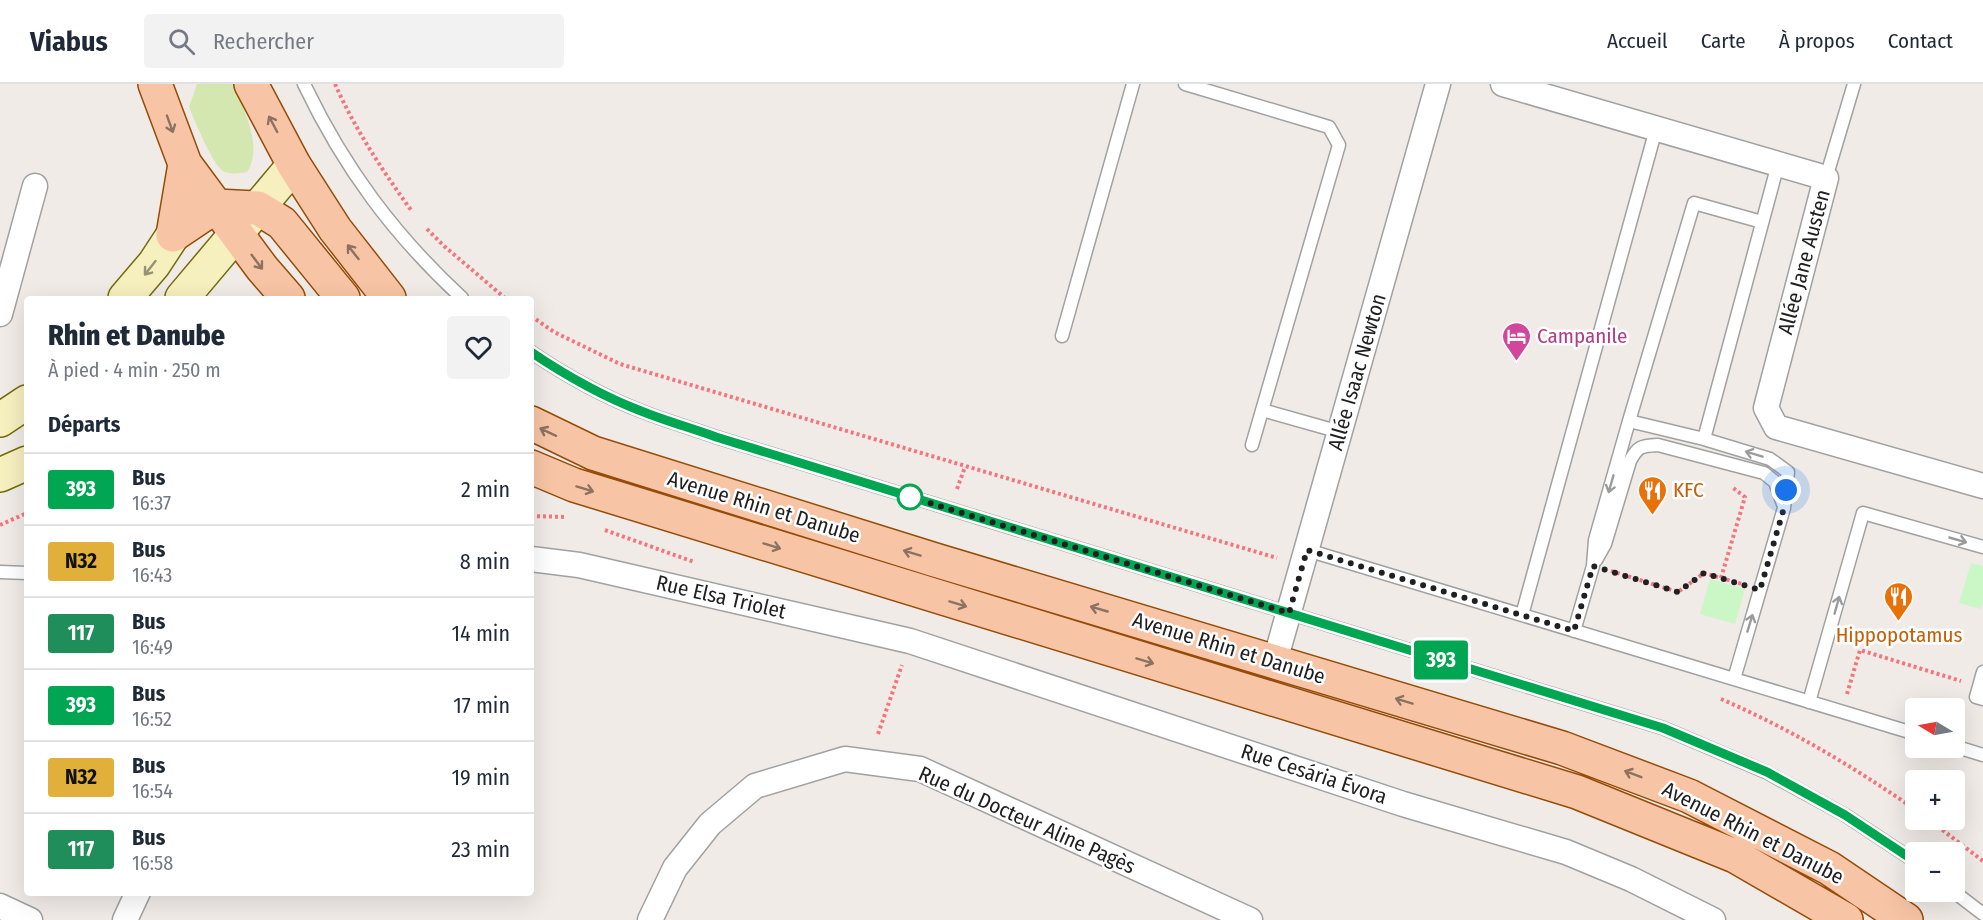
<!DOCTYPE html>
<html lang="fr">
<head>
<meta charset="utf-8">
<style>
	:root { --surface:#fff; --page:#f2f2f3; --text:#1f2937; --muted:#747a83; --line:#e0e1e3 }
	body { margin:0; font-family:"Fira Sans Condensed",sans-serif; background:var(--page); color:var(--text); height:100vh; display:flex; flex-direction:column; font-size:22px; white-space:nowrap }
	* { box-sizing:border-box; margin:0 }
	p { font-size:20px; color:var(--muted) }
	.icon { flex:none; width:33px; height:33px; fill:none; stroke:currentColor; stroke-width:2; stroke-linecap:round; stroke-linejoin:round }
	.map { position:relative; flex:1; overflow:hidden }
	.drawer { position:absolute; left:24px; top:212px; width:510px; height:600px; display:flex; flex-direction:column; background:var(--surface); border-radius:6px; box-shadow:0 6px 24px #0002 }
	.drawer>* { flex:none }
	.badge { padding:0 12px; border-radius:4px; font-size:21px; line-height:39px }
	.needle { width:39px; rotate:280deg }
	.buttons { position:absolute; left:1905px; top:614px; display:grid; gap:12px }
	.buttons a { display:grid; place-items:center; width:60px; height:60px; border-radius:6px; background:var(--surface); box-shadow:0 6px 24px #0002; font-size:30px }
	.you { position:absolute; width:30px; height:30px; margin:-15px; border:4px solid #fff; border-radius:50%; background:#1a73e8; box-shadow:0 0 0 9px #1a73e833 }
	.map>.badge { position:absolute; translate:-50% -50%; box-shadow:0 0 0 3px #fff }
	h2 { padding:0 24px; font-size:22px; line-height:54px }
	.round { display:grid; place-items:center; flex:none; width:63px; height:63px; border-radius:6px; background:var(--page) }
	.overview { display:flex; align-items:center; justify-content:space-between; height:102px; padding:0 24px }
	h1 { font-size:28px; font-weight:800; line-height:45px }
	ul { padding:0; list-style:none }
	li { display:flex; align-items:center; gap:18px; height:72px; padding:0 24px; border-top:2px solid var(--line) }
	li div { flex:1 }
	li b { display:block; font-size:22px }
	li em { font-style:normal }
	li .badge { min-width:66px; font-weight:700; text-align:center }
	header { display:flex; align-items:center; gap:36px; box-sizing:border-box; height:84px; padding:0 30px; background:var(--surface); border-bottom:2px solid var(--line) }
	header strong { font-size:28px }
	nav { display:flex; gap:33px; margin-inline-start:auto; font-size:21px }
	.search { width:420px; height:54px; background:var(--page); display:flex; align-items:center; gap:15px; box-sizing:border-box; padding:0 21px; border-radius:6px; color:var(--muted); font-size:22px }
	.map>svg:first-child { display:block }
	.grass { fill:#d5e7b0 }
	.park { fill:#cbf7c7 }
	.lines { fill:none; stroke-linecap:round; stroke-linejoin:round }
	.lane-casing { stroke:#a1a1a1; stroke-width:15 }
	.street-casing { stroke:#a1a1a1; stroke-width:27 }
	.secondary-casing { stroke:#736b0b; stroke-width:36 }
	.primary-casing { stroke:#944c08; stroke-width:36 }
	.path { stroke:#f3757f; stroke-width:4; stroke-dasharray:3 3; stroke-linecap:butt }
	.lane { stroke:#fff; stroke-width:12 }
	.street { stroke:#fff; stroke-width:24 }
	.secondary { stroke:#f6efbe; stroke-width:33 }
	.primary { stroke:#f7c5a5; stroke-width:33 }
	.oneway { stroke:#8c7262 }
	.oneway2 { stroke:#969277 }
	.oneway3 { stroke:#9b9b9b }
	.line-casing { stroke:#fff; stroke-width:14 }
	.line { stroke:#00a651; stroke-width:9 }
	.walk { stroke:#202020; stroke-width:6; stroke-dasharray:0 10.8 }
	.stop-dot { fill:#fff; stroke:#00a651; stroke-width:3 }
	.labels { text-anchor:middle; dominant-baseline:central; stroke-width:5; stroke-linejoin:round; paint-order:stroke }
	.street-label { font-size:21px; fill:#202020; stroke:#fff }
	.hotel-label { font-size:21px; fill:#b23c85; stroke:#fff; text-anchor:start }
	.food-label { font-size:21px; fill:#c56008; stroke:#fff; text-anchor:start }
</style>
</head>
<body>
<header>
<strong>Viabus</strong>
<div class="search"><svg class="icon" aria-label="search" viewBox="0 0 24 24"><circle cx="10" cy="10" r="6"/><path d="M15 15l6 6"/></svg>Rechercher</div>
<nav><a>Accueil</a><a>Carte</a><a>À propos</a><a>Contact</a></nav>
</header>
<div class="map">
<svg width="1983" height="836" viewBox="0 0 1983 836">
	<rect width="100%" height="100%" fill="#f0ebe7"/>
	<path class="grass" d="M 197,0 L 234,0 C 243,26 264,62 247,88 C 240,89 230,91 223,87 C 212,80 195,37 189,23 Z"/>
	<path class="park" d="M 1971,479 L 1983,482 L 1983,519 L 1981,525 L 1959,519 Z
		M 1710,495 L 1745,505 L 1735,540 L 1700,530 Z"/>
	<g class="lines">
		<defs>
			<path id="lane" d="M 304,0 C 344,84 394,151 462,214
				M 1185,0 L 1329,43 L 1339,61 L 1252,361
				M 1826,94 L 1854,0
				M 1062,252 L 1133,0
				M 531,268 C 565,291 602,312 641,327 C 666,337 691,344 716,353 L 1663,644 L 1766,688 L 1845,731 L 1916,778
				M 1262,326 L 1340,348
				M 1629,337 L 1694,119 L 1762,138
				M 1704,355 L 1778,80
				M 1307,466 L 1916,650
				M 1596,476 L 1605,460 L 1630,377 C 1638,362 1641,362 1658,361 L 1764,389 L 1775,398 L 1783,420
				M 0,488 L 27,489
				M 1522,531 L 1656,45
				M 1574,547 L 1593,482 L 1595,456 L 1629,337 L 1704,355 L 1770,375 L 1788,388 L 1784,424 L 1734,595
				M 1983,588 L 1976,613 L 1983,615
				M 1809,618 L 1863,429 L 1983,463
				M 1954,662 L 1983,671
				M 1953,807 L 1983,830"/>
			<path id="street" d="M 1503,0 L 1826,94 L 1766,324 L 1776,343 L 1983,402
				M 0,230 L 35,102
				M 531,475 L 579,481 L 910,557 L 1403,720 L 1566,768 L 1631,795 L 1713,836
				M 1275,577 L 1438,0
				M 0,822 L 30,836
				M 125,836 L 138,808
				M 650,836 L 675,784 L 710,740 L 755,702 L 845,675 L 920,685 L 1250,836"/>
			<path id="secondary" d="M 125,214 L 154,180 L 173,151
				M 182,214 L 294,81
				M 0,336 L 27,318
				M 0,391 L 27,379"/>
			<path id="primary" d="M 155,0 L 185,80 L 262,184 L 288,214
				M 251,0 L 294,81 L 335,145 L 389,214
				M 173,151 L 216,122 L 258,124 L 282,139 L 343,214
				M 173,151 L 185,80
				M 531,339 L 593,369 L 935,476 L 1562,664 L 1689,712 L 1829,784 L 1906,836
				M 531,383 L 574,401 L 1577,708 L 1735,772 L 1846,836"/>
		</defs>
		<use href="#lane" class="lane-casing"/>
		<use href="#street" class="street-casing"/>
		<use href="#secondary" class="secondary-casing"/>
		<use href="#primary" class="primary-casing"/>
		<path class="path" d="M 335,0 C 355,45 382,86 411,126
			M 427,145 L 444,162 L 505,214
			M 531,232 L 554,248 L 620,280 L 1277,474
			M 957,405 L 965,383
			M 531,432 L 566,433
			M 0,441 L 27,429
			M 605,446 L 694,478
			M 1611,487 L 1678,508 L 1704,489 L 1742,500
			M 1721,494 L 1745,413 L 1732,403
			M 1847,610 L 1860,566 L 1961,597
			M 1721,615 C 1792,646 1852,682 1916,726
			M 878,650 L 902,581
			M 1928,735 L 1983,777"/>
		<use href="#lane" class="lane"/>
		<use href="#street" class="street"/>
		<use href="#secondary" class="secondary"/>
		<use href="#primary" class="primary"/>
	</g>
	<defs><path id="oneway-shaft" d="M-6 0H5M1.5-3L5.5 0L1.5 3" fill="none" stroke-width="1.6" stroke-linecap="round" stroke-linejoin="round" transform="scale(1.5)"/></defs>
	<g class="oneway">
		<use href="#oneway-shaft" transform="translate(170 40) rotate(70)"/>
		<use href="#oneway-shaft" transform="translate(273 40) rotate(-118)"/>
		<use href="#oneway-shaft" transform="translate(353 168) rotate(-128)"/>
		<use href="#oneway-shaft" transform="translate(257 178) rotate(53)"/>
		<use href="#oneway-shaft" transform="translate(548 348) rotate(-155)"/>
		<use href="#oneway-shaft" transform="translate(585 405) rotate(17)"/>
		<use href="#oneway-shaft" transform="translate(772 462) rotate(17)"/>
		<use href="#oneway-shaft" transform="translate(912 469) rotate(-163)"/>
		<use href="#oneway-shaft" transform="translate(958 520) rotate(17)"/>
		<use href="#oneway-shaft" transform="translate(1099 525) rotate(-164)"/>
		<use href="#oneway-shaft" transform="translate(1145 577) rotate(17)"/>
		<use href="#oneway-shaft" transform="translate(1404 617) rotate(-163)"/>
		<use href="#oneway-shaft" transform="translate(1633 690) rotate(-159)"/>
	</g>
	<use class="oneway2" href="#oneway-shaft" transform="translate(150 184) rotate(128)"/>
	<g class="oneway3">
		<use href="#oneway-shaft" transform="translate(1754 370) rotate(-163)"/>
		<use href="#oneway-shaft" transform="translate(1611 400) rotate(106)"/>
		<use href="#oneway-shaft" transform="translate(1958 456) rotate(16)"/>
		<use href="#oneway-shaft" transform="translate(1837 521) rotate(-74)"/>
		<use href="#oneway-shaft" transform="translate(1750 539) rotate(-73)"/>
	</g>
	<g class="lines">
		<defs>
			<path id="line" d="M 531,268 C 565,291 602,312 641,327 C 666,337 691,344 716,353 L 1663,644 L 1767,688 L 1845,731 L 1916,778"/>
		</defs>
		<use href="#line" class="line-casing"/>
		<use href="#line" class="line"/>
		<path class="walk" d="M 910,413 L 1289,529 L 1307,466 L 1574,547 L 1593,482 L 1678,508 L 1704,489 L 1760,506 L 1784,424 L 1786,406"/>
	</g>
	<defs>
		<symbol id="hotel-pin" viewBox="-11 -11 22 30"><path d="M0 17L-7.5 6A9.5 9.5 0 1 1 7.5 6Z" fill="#d1479c" stroke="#fff"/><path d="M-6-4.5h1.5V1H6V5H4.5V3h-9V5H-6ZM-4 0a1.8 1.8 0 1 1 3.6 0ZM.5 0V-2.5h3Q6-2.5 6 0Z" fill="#fff"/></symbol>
		<symbol id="restaurant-pin" viewBox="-11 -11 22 30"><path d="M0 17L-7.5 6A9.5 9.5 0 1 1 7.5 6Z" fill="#e8710a" stroke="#fff"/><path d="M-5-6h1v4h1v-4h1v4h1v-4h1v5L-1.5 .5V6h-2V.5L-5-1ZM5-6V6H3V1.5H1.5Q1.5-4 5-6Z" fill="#fff"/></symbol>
	</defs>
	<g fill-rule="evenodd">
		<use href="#hotel-pin" x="1500" y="236" width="33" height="45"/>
		<use href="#restaurant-pin" x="1636" y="390" width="33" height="45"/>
		<use href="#restaurant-pin" x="1882" y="496" width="33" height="45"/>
	</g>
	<circle class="stop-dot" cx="910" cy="413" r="12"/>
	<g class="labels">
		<g class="street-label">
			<text transform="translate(1804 178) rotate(-75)">Allée Jane Austen</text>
			<text transform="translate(1357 288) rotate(-74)">Allée Isaac Newton</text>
			<text transform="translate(764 423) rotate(17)">Avenue Rhin et Danube</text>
			<text transform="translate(721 513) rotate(13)">Rue Elsa Triolet</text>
			<text transform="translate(1229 564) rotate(17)">Avenue Rhin et Danube</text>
			<text transform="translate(1314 690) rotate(18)">Rue Cesária Évora</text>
			<text transform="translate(1027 736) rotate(24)">Rue du Docteur Aline Pagès</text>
			<text transform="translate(1753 749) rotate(27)">Avenue Rhin et Danube</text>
		</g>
		<g class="hotel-label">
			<text x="1537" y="252">Campanile</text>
		</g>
		<g class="food-label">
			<text x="1673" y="406">KFC</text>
			<text x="1899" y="551" text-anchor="middle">Hippopotamus</text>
		</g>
	</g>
</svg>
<div class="buttons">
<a><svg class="needle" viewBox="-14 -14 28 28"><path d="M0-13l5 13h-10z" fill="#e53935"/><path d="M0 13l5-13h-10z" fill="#747a83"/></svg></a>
<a>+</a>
<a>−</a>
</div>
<div class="you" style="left:1786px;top:406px"></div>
<b class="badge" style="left:1441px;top:576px;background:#00a651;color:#fff">393</b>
<section class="drawer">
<div class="overview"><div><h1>Rhin et Danube</h1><p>À pied · 4 min · 250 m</p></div><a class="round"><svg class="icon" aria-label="heart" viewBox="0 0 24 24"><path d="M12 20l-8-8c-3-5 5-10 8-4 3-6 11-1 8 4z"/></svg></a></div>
<h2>Départs</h2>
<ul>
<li><span class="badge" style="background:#00a651;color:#fff">393</span><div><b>Bus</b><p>16:37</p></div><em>2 min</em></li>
<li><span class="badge" style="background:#e0b03a;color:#111">N32</span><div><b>Bus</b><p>16:43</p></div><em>8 min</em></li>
<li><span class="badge" style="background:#1f8e5a;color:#fff">117</span><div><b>Bus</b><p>16:49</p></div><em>14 min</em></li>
<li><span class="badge" style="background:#00a651;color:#fff">393</span><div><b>Bus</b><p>16:52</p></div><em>17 min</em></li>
<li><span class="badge" style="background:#e0b03a;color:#111">N32</span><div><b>Bus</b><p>16:54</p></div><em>19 min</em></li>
<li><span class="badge" style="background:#1f8e5a;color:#fff">117</span><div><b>Bus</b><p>16:58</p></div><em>23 min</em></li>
</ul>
</section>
</div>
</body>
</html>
